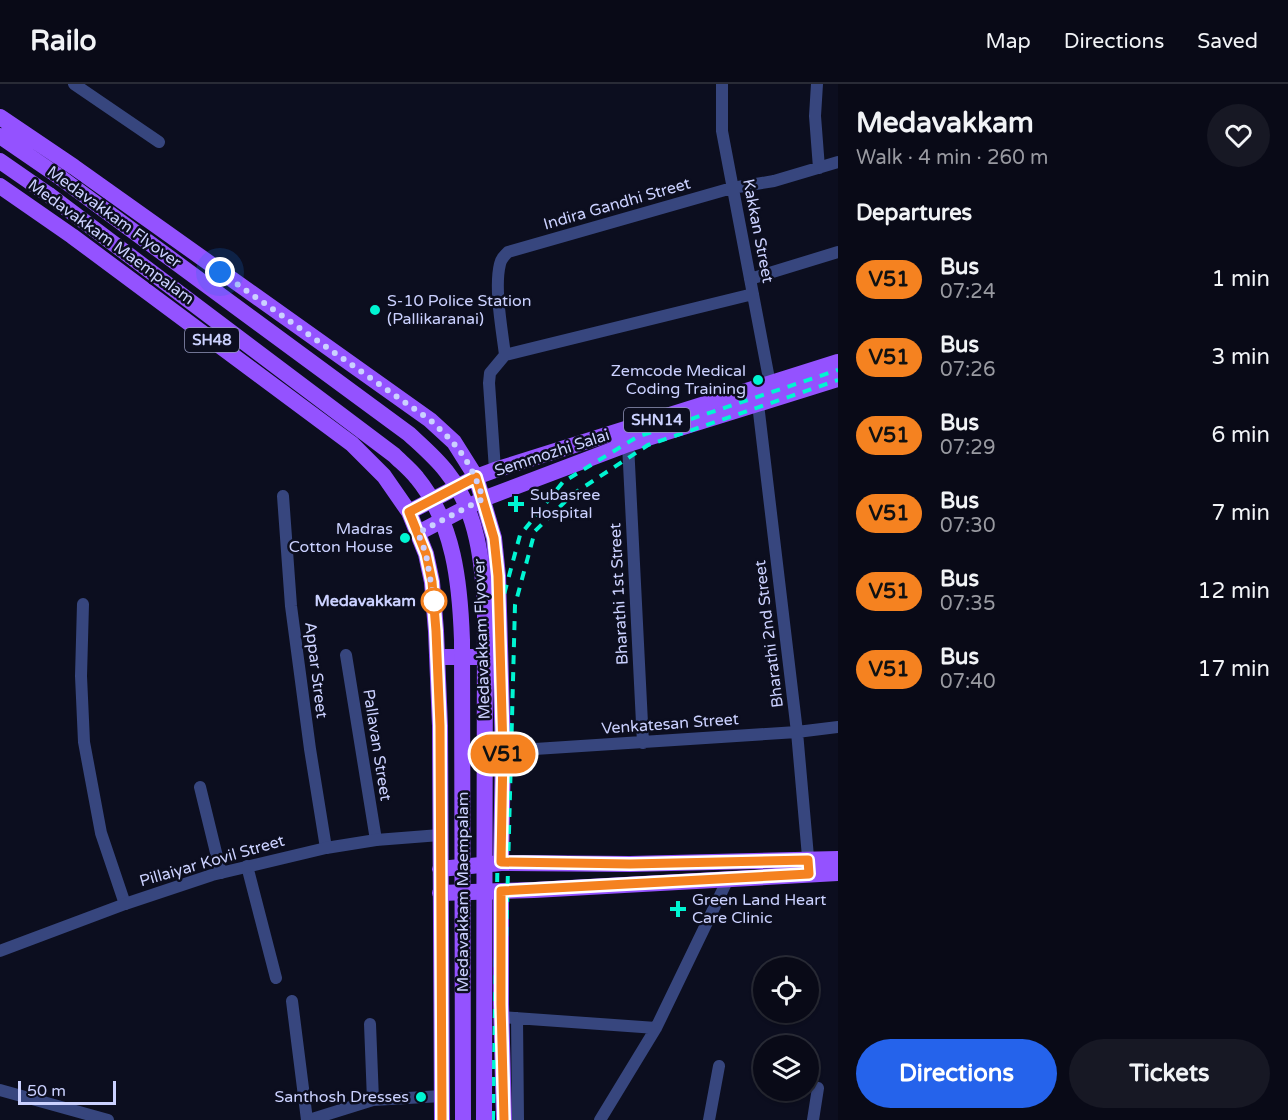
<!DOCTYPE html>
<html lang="en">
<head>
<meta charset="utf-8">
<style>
	:root { --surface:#090a17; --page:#171824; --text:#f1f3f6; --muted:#999aa1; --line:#292b36; --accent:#2563eb }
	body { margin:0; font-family:"Varela Round",sans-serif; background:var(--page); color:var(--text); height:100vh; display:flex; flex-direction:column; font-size:22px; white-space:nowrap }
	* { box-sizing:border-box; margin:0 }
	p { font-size:20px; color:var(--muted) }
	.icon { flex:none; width:33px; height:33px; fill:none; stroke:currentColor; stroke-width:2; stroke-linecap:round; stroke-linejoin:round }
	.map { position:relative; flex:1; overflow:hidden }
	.side { display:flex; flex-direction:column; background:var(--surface); width:450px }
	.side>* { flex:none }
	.badge { padding:0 12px; border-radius:20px; font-size:21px; line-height:39px }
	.buttons { position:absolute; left:753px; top:873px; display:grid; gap:12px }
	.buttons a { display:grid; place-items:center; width:66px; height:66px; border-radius:50%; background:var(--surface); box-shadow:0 2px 4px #0004,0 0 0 2px var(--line); font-size:30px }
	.scale { position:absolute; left:18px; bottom:15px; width:98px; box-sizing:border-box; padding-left:6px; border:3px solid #cbd1ff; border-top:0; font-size:16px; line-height:21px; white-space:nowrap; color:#cbd1ff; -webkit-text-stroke:4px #0c0e1f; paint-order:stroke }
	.you { position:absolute; width:30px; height:30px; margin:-15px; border:4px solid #fff; border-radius:50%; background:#1a73e8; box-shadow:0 0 0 9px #1a73e833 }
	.map>.badge { position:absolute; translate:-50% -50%; box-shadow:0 0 0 3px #fff }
	h2 { padding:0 18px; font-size:22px; line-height:54px }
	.round { display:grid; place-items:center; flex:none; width:63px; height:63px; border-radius:32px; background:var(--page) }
	.head { display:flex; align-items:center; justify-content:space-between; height:102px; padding:0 18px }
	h1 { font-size:28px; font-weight:700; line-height:45px }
	.cta { display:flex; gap:12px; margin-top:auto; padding:12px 18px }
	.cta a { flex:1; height:69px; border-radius:36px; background:var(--accent); color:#fff; font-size:24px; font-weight:700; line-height:69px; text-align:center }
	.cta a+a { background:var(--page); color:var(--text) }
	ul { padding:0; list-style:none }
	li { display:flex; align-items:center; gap:18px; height:78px; padding:0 18px }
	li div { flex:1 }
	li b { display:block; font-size:22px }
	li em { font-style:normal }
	li .badge { min-width:66px; font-weight:700; text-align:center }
	header { display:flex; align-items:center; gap:36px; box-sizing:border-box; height:84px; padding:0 30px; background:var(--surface); border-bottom:2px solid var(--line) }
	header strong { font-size:28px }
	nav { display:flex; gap:33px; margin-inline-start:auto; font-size:21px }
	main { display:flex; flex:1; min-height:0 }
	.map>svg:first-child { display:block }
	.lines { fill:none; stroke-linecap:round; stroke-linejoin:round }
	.minor { stroke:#37467e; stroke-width:12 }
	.tertiary { stroke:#37467e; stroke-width:12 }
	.primary { stroke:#9452ff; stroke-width:16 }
	.rail { stroke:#00f5d2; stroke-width:4; stroke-dasharray:9 8; stroke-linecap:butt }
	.primary-bridge { stroke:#9452ff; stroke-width:16 }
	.line-casing { stroke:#fff; stroke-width:14 }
	.line { stroke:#f58220; stroke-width:9 }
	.walk { stroke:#cbd1ff; stroke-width:6; stroke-dasharray:0 10.8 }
	.poi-dot { fill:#00f5d2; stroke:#0c0e1f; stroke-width:2 }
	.stop-dot { fill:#fff; stroke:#f58220; stroke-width:3 }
	.labels { text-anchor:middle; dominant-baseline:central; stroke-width:5; stroke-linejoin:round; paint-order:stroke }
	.shield { fill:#0c0e1f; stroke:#9296bc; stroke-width:1.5 }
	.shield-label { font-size:15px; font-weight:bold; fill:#cbd1ff }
	.street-label { font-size:16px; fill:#cbd1ff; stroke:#0c0e1f }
	.poi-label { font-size:16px; fill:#cbd1ff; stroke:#0c0e1f; text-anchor:start }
	.stop-label { font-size:16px; font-weight:bold; fill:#cbd1ff; stroke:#0c0e1f; text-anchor:end }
</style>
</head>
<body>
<header>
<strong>Railo</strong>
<nav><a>Map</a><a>Directions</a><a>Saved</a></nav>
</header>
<main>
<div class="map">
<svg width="838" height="1036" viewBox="0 0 838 1036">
	<rect width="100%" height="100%" fill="#0c0e1f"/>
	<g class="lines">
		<path class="minor" d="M 74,0 L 159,58
			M 722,0 L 722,47 L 770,300
			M 817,0 L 815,32 L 819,84
			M 750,195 L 838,168
			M 505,271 C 502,246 494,204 500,180 C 501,175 504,172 508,168 L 732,104 L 774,97 L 838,78
			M 758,320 L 797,648 L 809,784
			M 628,360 L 643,659
			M 495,386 L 489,299 L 490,289 L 505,271 L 753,210
			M 283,412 L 291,522 L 310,665 L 326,764
			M 83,520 L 81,592 L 84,658 L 101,749 L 125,820
			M 346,571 L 376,756
			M 503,667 L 797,648 L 838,643
			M 200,703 L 221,789
			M 247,782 L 276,894
			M 292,917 L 307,1036
			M 502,933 L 656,944
			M 517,934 L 518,1036
			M 370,940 L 373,1016
			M 0,1006 L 108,1036
			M 309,1036 L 373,1016 L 442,1012
			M 600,1036 L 656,944 L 728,795
			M 709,1036 L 719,982
			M 813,1036 L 818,1004"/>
		<path class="tertiary" d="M 0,867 L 125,820 L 212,791 L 326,764 L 376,756 L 440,751"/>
		<path class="primary" d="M 0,33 L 74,83 L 430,336 L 454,358 L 476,393 L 494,454 L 498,492 L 503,667 L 501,779
			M 0,52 L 61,94
			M 0,77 L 49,111
			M 0,102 L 72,152 L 352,360 L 384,392 L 409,428 L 426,470 L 432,498 L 436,547 L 440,642 L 442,1036
			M 409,428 L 476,393 L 495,386 L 838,278
			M 418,449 L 483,415 L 628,360 L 838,295
			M 437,573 L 497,573
			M 440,785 L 501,779 L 630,780 L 838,775
			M 501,807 L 501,920 L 504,1036
			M 440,809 L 534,806 L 838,789"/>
		<path class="rail" d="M 504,937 L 515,521 L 535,447 L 573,410 L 648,361 L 838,296
			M 493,1036 L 502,518 L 520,451 L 563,398 L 637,353 L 838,286"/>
		<path class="primary-bridge" d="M 61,94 L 409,350 C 422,362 435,373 446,387 C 478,427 483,480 485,529 L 484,1036
			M 49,111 L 394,371 C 401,378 410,385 417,394 C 454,439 460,499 462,556 L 463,1036"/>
	</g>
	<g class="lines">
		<defs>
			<path id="line" d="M 442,1036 L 440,642 L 436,547 L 432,498 L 426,470 L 409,428 L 476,393 L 494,454 L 498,492 L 503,667 L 501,778 L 630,780 L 808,776 L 809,790 L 501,807 L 501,920 L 504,1036"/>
		</defs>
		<use href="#line" class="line-casing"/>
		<use href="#line" class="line"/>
		<path class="walk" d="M 220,188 L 430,336 C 458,361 472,379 483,415 L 418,449 L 426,470 L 434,517"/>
	</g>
	<g class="poi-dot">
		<circle cx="375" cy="226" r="6"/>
		<circle cx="758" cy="296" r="6"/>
		<path d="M513 411h6v6h6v6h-6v6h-6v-6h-6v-6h6z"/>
		<circle cx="405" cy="454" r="6"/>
		<path d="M675 816h6v6h6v6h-6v6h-6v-6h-6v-6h6z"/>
		<circle cx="421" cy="1013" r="6"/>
	</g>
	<circle class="stop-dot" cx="434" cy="517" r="12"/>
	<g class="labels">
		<g class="shield">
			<rect x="185" y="244" width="54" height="24" rx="4.5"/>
			<rect x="624" y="324" width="66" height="24" rx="4.5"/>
		</g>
		<g class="shield-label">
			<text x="212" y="256">SH48</text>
			<text x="657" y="336">SHN14</text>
		</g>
		<g class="street-label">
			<text transform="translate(617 120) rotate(-16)">Indira Gandhi Street</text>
			<text transform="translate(114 133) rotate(36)">Medavakkam Flyover</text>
			<text transform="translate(758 147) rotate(79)">Kakkan Street</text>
			<text transform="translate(111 158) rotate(36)">Medavakkam Maempalam</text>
			<text transform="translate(552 369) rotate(-18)">Semmozhi Salai</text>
			<text transform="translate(619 510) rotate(-93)">Bharathi 1st Street</text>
			<text transform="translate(769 550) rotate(-97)">Bharathi 2nd Street</text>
			<text transform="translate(482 555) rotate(-92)">Medavakkam Flyover</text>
			<text transform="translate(316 586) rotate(83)">Appar Street</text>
			<text transform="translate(670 640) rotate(-4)">Venkatesan Street</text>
			<text transform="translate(377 661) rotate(81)">Pallavan Street</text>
			<text transform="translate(212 777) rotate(-16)">Pillaiyar Kovil Street</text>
			<text transform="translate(463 808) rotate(-90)">Medavakkam Maempalam</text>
		</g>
		<g class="poi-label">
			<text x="387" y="217">S-10 Police Station<tspan x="387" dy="18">(Pallikaranai)</tspan></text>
			<text x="746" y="287" text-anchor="end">Zemcode Medical<tspan x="746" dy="18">Coding Training</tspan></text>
			<text x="530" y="411">Subasree<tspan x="530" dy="18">Hospital</tspan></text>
			<text x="393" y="445" text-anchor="end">Madras<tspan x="393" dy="18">Cotton House</tspan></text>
			<text x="692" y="816">Green Land Heart<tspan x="692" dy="18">Care Clinic</tspan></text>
			<text x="409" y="1013" text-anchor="end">Santhosh Dresses</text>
		</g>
		<g class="stop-label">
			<text x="416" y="517">Medavakkam</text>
		</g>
	</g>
</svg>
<div class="buttons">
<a><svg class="icon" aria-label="locate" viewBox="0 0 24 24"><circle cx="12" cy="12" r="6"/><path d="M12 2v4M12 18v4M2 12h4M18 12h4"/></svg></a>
<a><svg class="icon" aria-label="layers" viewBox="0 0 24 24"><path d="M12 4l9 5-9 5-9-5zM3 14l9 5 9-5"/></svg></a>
</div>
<div class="scale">50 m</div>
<div class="you" style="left:220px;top:188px"></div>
<b class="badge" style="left:503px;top:670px;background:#f58220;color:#111">V51</b>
</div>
<section class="side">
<div class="head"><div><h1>Medavakkam</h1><p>Walk · 4 min · 260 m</p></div><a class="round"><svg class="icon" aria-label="heart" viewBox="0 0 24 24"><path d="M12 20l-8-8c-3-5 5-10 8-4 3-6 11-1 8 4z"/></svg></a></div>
<h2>Departures</h2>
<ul>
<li><span class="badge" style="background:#f58220;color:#111">V51</span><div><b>Bus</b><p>07:24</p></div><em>1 min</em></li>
<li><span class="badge" style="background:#f58220;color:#111">V51</span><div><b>Bus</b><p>07:26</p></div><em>3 min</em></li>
<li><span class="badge" style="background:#f58220;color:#111">V51</span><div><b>Bus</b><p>07:29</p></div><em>6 min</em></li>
<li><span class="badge" style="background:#f58220;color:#111">V51</span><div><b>Bus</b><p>07:30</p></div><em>7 min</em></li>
<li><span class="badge" style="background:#f58220;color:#111">V51</span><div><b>Bus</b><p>07:35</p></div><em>12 min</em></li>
<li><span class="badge" style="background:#f58220;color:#111">V51</span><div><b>Bus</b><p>07:40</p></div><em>17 min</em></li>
</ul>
<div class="cta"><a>Directions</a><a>Tickets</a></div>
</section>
</main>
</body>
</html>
